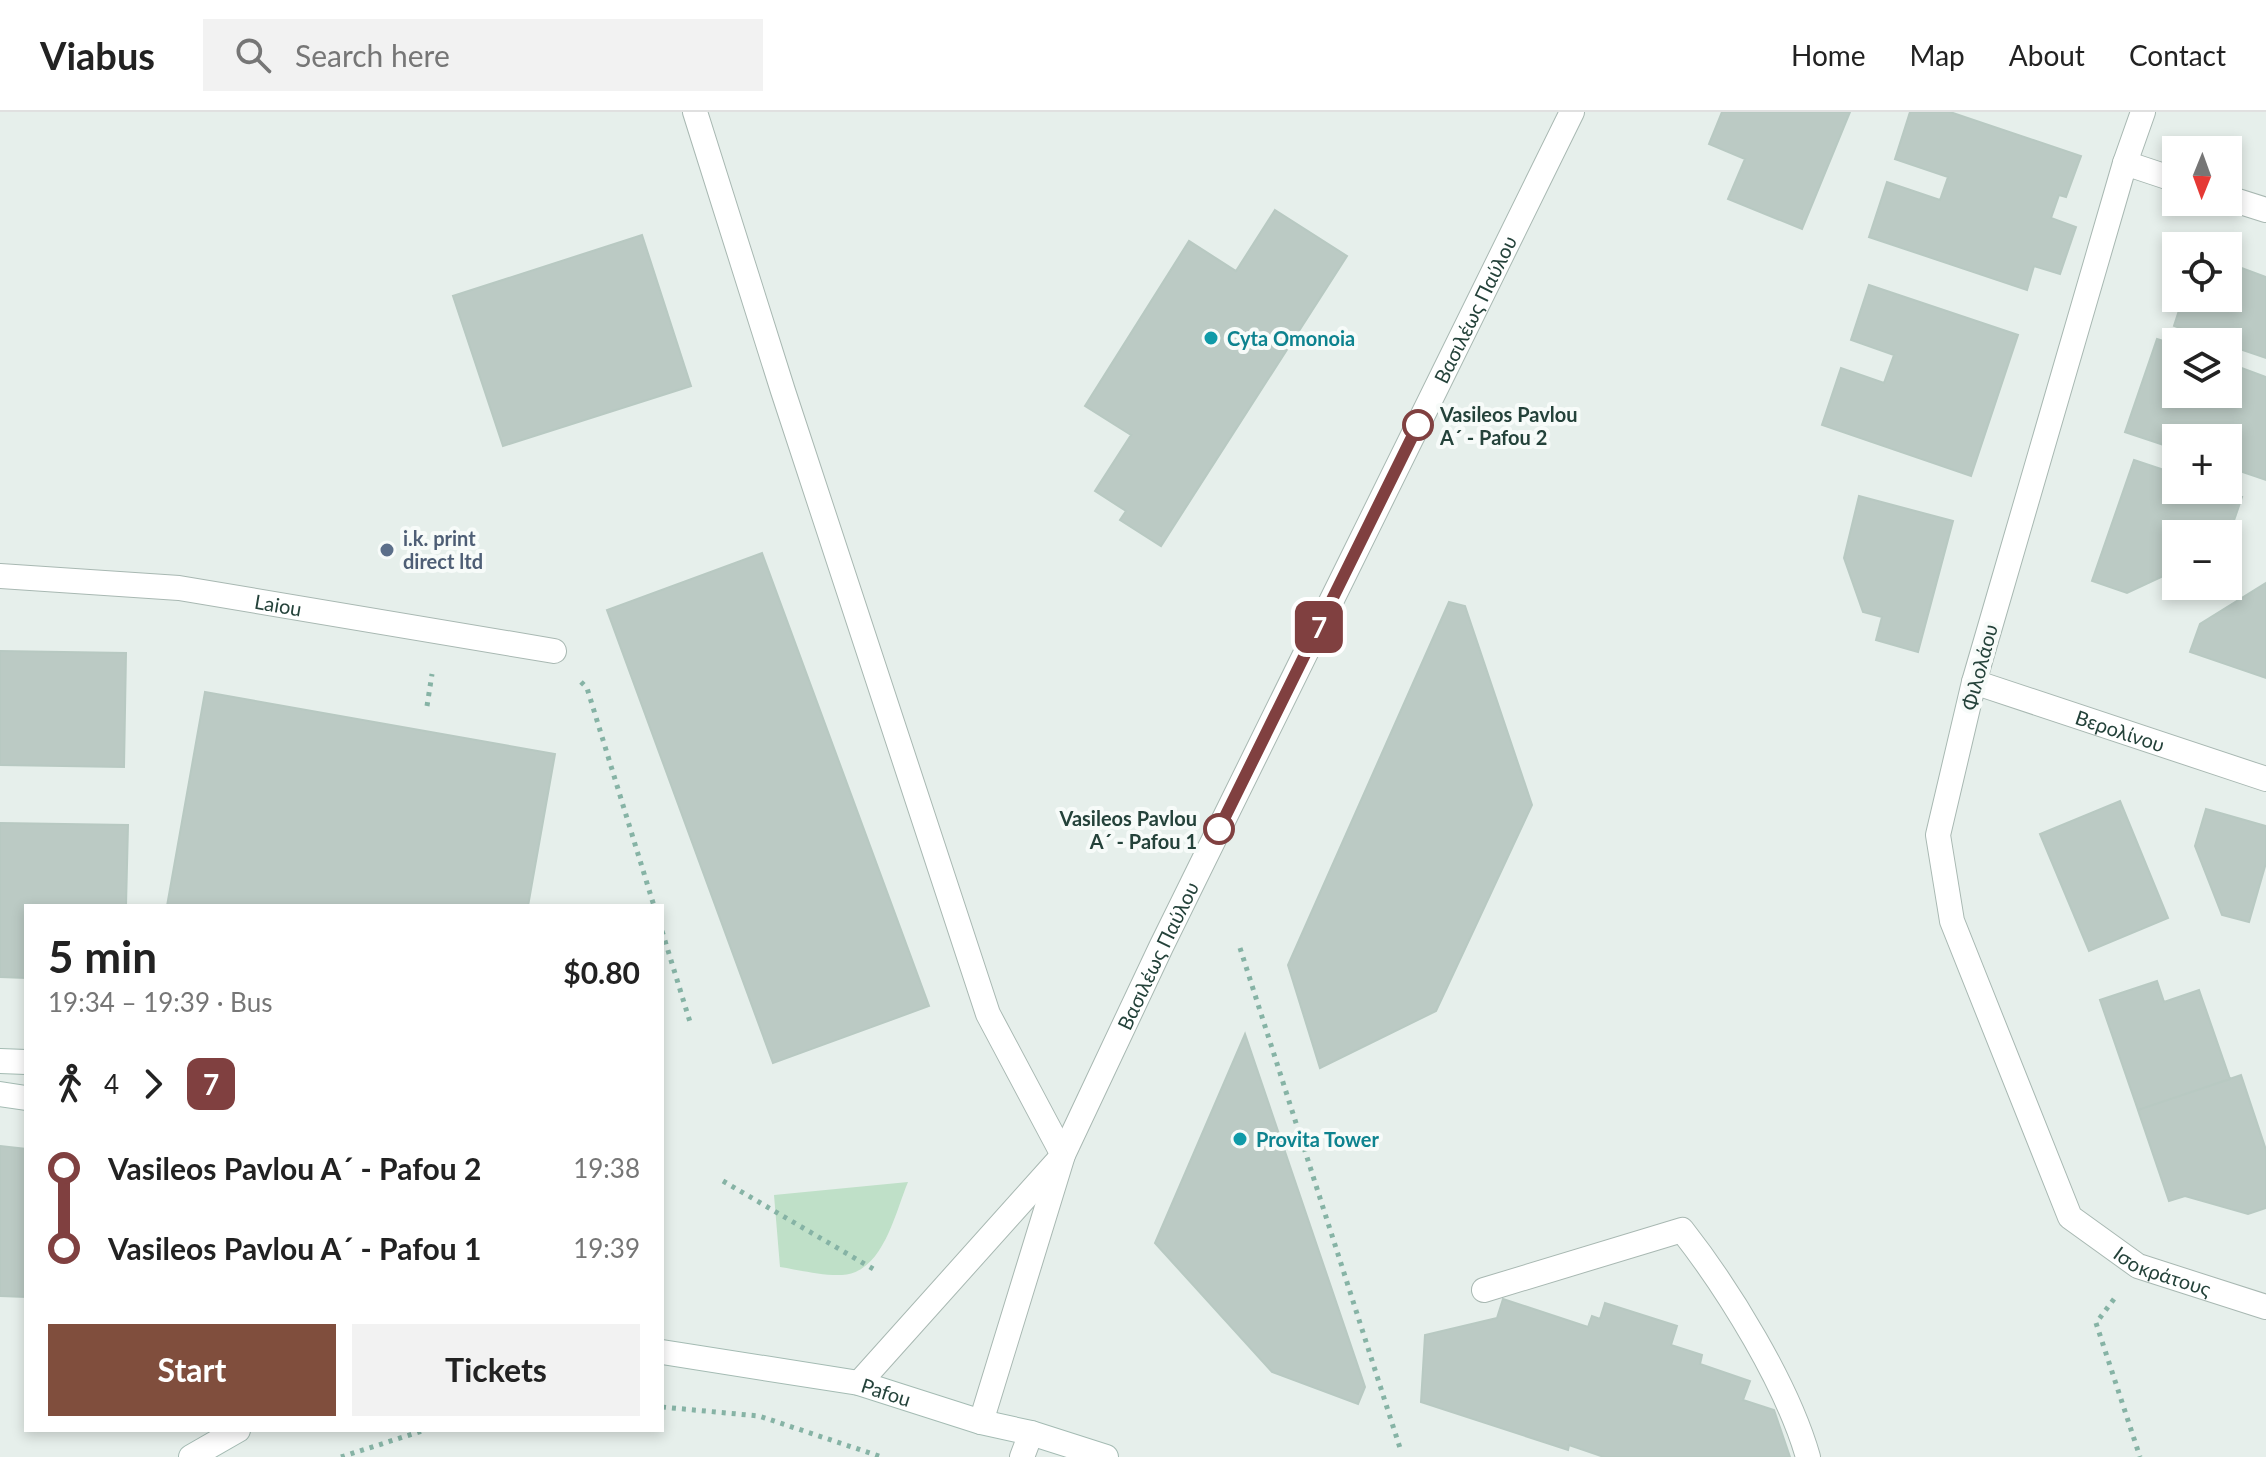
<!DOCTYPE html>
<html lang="en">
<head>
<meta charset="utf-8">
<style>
	:root { --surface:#fff; --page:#f2f2f2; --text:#222; --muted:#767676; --line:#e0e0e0; --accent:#804e3d }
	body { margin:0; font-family:Lato,sans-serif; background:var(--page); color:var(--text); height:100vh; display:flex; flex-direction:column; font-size:30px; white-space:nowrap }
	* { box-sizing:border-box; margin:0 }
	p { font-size:26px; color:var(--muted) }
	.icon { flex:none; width:44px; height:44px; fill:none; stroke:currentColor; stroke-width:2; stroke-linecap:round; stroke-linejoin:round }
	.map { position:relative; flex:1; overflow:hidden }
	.panel { position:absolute; left:24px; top:792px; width:640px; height:528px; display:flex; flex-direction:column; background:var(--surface); border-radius:0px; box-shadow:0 4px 12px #0003 }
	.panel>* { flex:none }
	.badge { padding:0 16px; border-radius:12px; font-size:28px; line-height:52px }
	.needle { width:52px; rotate:181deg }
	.tools { position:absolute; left:2162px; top:24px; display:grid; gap:16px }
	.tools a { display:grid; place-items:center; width:80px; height:80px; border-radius:0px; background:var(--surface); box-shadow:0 4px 12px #0003; font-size:40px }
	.map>.badge { position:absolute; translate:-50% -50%; box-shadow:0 0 0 4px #fff }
	.legs { display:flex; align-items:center; gap:12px; height:88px; padding:0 24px; font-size:26px }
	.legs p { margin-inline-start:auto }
	.head { display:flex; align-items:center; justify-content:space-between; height:136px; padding:0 24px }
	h1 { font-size:44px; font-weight:700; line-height:60px }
	.action { display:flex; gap:16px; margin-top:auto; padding:16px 24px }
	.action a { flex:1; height:92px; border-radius:0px; background:var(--accent); color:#fff; font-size:32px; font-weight:700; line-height:92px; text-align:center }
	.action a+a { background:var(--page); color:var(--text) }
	ul { padding:0 24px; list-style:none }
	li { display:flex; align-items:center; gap:28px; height:80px; font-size:30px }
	li i { display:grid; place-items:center; width:12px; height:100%; margin:0 10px; background:currentColor }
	li i::after { content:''; width:20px; height:20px; margin:-10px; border:6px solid; border-radius:50%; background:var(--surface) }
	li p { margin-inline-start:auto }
	li:first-child i { background:linear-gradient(#0000 50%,currentColor 0) }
	li:last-child i { background:linear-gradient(currentColor 50%,#0000 0) }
	header { display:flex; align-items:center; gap:48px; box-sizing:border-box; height:112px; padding:0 40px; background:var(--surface); border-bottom:2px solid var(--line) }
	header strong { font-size:38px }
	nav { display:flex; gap:44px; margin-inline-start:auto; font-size:28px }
	.search { width:560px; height:72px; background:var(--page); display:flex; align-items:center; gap:20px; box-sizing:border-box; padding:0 28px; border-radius:0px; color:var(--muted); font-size:30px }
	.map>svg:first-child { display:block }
	.green { fill:#bfe0c8 }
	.building { fill:#bbcac4; stroke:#b8c9c2; stroke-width:2 }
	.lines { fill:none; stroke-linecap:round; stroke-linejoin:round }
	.service-casing { stroke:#a8b8b2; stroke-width:26 }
	.minor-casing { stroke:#a8b8b2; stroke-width:26 }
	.tertiary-casing { stroke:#a8b8b2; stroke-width:26 }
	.secondary-casing { stroke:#a4bbb3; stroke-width:26 }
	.path { stroke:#86b3a5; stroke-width:5; stroke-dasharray:4 6; stroke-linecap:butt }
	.service { stroke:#fff; stroke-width:24 }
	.minor { stroke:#fff; stroke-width:24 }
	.tertiary { stroke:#fff; stroke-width:24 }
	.secondary { stroke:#fff; stroke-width:24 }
	.line-1-casing { stroke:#fff; stroke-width:18 }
	.line-1 { stroke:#804040; stroke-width:12 }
	.culture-dot { fill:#0f9aa8; stroke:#f7fbf9; stroke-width:3 }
	.stop-1-dot { fill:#fff; stroke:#804040; stroke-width:4 }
	.service-dot { fill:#5c6f8a; stroke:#f7fbf9; stroke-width:3 }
	.labels { text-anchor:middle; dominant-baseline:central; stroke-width:8; stroke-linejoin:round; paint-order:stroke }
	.street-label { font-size:20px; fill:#24423a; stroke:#f7fbf9 }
	.culture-label { font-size:20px; font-weight:bold; fill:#0d838f; stroke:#f7fbf9; text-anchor:start }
	.stop-label { font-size:20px; font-weight:bold; fill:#24423a; stroke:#f7fbf9; text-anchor:start }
	.service-label { font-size:20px; font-weight:bold; fill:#4e5e75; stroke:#f7fbf9; text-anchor:start }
</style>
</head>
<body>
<header>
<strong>Viabus</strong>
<div class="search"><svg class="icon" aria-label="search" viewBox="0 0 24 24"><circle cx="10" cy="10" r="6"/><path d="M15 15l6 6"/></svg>Search here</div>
<nav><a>Home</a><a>Map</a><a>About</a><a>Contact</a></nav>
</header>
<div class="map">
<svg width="2266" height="1345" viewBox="0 0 2266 1345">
	<rect width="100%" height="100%" fill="#e6efeb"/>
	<path class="green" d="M 908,1070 C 895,1101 883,1161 842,1163 C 823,1164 799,1158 780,1155 L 774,1083 Z"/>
	<path class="building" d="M 1722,0 L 1850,0 L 1802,117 L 1728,87 L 1745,47 L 1709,32 Z
		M 1910,0 L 1950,0 L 2081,44 L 2066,85 L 2059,83 L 2051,106 L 2076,115 L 2060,162 L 2034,154 L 2027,178 L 1869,125 L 1887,70 L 1940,88 L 1948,65 L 1895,47 Z
		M 1275,98 L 1347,144 L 1161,434 L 1120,408 L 1126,399 L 1095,379 L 1131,323 L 1085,294 L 1189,129 L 1236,159 Z
		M 642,123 L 691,274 L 503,334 L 453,184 Z
		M 2228,151 L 2266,165 L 2266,246 L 2228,233 L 2228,230 L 2219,230 L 2174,214 L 2183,186 L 2228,186 Z
		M 1869,173 L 2018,223 L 1971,364 L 1822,313 L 1841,256 L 1884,271 L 1894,243 L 1851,228 Z
		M 2157,227 L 2176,233 L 2176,282 L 2228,282 L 2228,251 L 2266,265 L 2266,368 L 2228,355 L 2228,326 L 2176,326 L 2176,337 L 2125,320 Z
		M 2134,348 L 2176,362 L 2176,378 L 2221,378 L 2242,385 L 2228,426 L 2228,422 L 2176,422 L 2176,458 L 2127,481 L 2092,469 Z
		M 1859,384 L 1953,409 L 1918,540 L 1876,528 L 1882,505 L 1863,500 L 1844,446 Z
		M 762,441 L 929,894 L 773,951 L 607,498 Z
		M 2266,471 L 2266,566 L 2190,540 L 2200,512 Z
		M 1449,490 L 1465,494 L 1532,693 L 1436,899 L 1320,956 L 1288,853 Z
		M 0,539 L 126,541 L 124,655 L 0,653 Z
		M 205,580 L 555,642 L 528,794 L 167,794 Z
		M 2120,689 L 2168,806 L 2089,839 L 2040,722 Z
		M 2206,697 L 2266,714 L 2266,751 L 2249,810 L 2222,803 L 2195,734 Z
		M 0,711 L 128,713 L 126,794 L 26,794 L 26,866 L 0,865 Z
		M 2157,869 L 2164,890 L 2199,878 L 2230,967 L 2138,998 L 2100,888 Z
		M 1245,922 L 1365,1275 L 1358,1292 L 1272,1260 L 1155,1131 Z
		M 2241,963 L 2266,1038 L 2266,1096 L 2248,1102 L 2185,1084 L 2169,1089 L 2138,998 Z
		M 0,1034 L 26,1037 L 26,1185 L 0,1184 Z
		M 1503,1187 L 1588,1215 L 1592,1204 L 1600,1207 L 1605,1191 L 1677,1214 L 1671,1233 L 1702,1243 L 1700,1252 L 1750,1269 L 1743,1288 L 1774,1298 L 1790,1345 L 1604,1345 L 1569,1333 L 1568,1338 L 1421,1290 L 1425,1223 L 1497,1206 Z"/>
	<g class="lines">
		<defs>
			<path id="service" d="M 695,0 L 783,279 L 988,902 L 1063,1043
				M 1484,1178 L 1682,1118 C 1729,1178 1787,1272 1808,1345
				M 1022,1345 L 1031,1321"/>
			<g id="minor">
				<path id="s1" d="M 2143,0 L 2125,51 L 1974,570 L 1938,723 L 1952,809 L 2070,1105 L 2138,1154 L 2266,1195"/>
				<path d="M 2125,51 L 2176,68"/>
				<path d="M 2228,86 L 2266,98"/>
				<path id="s2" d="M 0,464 L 179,476 L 554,539"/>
				<path id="s3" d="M 1974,570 L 2266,667"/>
			</g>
			<g id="tertiary">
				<path d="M 859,1271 L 1057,1050"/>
				<path id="s4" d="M 981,1310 L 1063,1043 L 1161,835 L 1572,0"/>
			</g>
			<g id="secondary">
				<path d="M 0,949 L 26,950"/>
				<path d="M 0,982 L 26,986"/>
				<path id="s5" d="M 662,1240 L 859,1271 L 981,1310 L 1031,1321 L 1106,1345"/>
				<path d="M 191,1345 L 238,1318"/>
			</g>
		</defs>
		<use href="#service" class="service-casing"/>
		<use href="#minor" class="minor-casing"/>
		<use href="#tertiary" class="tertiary-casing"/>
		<use href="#secondary" class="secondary-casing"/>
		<path class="path" d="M 581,570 L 587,576 L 654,794
			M 427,594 L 432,562
			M 662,819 L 690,910
			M 1240,836 L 1400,1336
			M 723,1069 L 875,1158
			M 2114,1187 L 2096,1211 L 2140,1345
			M 662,1295 L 759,1304 L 882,1345
			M 341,1345 L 425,1318"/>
		<use href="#service" class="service"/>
		<use href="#minor" class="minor"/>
		<use href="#tertiary" class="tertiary"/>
		<use href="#secondary" class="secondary"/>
	</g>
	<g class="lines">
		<defs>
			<path id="line-1" d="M 1219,717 L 1418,313"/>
		</defs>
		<use href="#line-1" class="line-1-casing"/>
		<use href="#line-1" class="line-1"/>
	</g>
	<g class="culture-dot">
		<circle cx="1211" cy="226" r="8"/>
		<circle cx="1240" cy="1027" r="8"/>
	</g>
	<g class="stop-1-dot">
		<circle cx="1418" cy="313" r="14"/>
		<circle cx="1219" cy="717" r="14"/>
	</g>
	<circle class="service-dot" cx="387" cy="438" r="8"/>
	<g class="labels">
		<g class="street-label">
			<text stroke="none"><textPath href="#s4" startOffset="1220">Βασιλέως Παύλου</textPath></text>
			<text stroke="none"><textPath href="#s2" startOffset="280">Laiou</textPath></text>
			<text transform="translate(1979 555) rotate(-75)">Φιλολάου</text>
			<text stroke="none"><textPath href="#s3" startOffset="154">Βερολίνου</textPath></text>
			<text stroke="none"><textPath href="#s4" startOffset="500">Βασιλέως Παύλου</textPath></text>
			<text stroke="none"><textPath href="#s1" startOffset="1266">Ισοκράτους</textPath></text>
			<text stroke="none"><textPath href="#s5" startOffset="228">Pafou</textPath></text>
		</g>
		<g class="culture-label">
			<text x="1227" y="226">Cyta Omonoia</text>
			<text x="1256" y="1027">Provita Tower</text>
		</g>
		<g class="stop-label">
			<text x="1440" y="302">Vasileos Pavlou<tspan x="1440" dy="23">A´ - Pafou 2</tspan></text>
			<text x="1197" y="706" text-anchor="end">Vasileos Pavlou<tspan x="1197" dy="23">A´ - Pafou 1</tspan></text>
		</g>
		<g class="service-label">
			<text x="403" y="426">i.k. print<tspan x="403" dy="23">direct ltd</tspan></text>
		</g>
	</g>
</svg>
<div class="tools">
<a><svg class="needle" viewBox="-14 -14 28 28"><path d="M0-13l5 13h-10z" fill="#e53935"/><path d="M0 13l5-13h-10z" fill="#767676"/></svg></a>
<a><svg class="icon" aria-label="locate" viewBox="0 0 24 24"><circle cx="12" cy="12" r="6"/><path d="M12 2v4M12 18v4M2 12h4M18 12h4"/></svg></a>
<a><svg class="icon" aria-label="layers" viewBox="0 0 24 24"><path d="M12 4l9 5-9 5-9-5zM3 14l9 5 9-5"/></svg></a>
<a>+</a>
<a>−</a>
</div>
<b class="badge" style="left:1319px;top:515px;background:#804040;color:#fff">7</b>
<section class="panel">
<div class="head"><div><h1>5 min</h1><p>19:34 – 19:39 · Bus</p></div><b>$0.80</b></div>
<div class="legs"><svg class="icon" aria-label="walk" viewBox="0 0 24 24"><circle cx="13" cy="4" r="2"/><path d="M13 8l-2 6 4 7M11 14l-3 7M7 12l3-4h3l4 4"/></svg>4<svg class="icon" aria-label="forward" viewBox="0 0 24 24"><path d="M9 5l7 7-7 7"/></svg><b class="badge" style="background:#804040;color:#fff">7</b></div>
<ul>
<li><i style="color:#804040"></i><b>Vasileos Pavlou A´ - Pafou 2</b><p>19:38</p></li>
<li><i style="color:#804040"></i><b>Vasileos Pavlou A´ - Pafou 1</b><p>19:39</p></li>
</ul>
<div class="action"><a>Start</a><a>Tickets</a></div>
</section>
</div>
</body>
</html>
